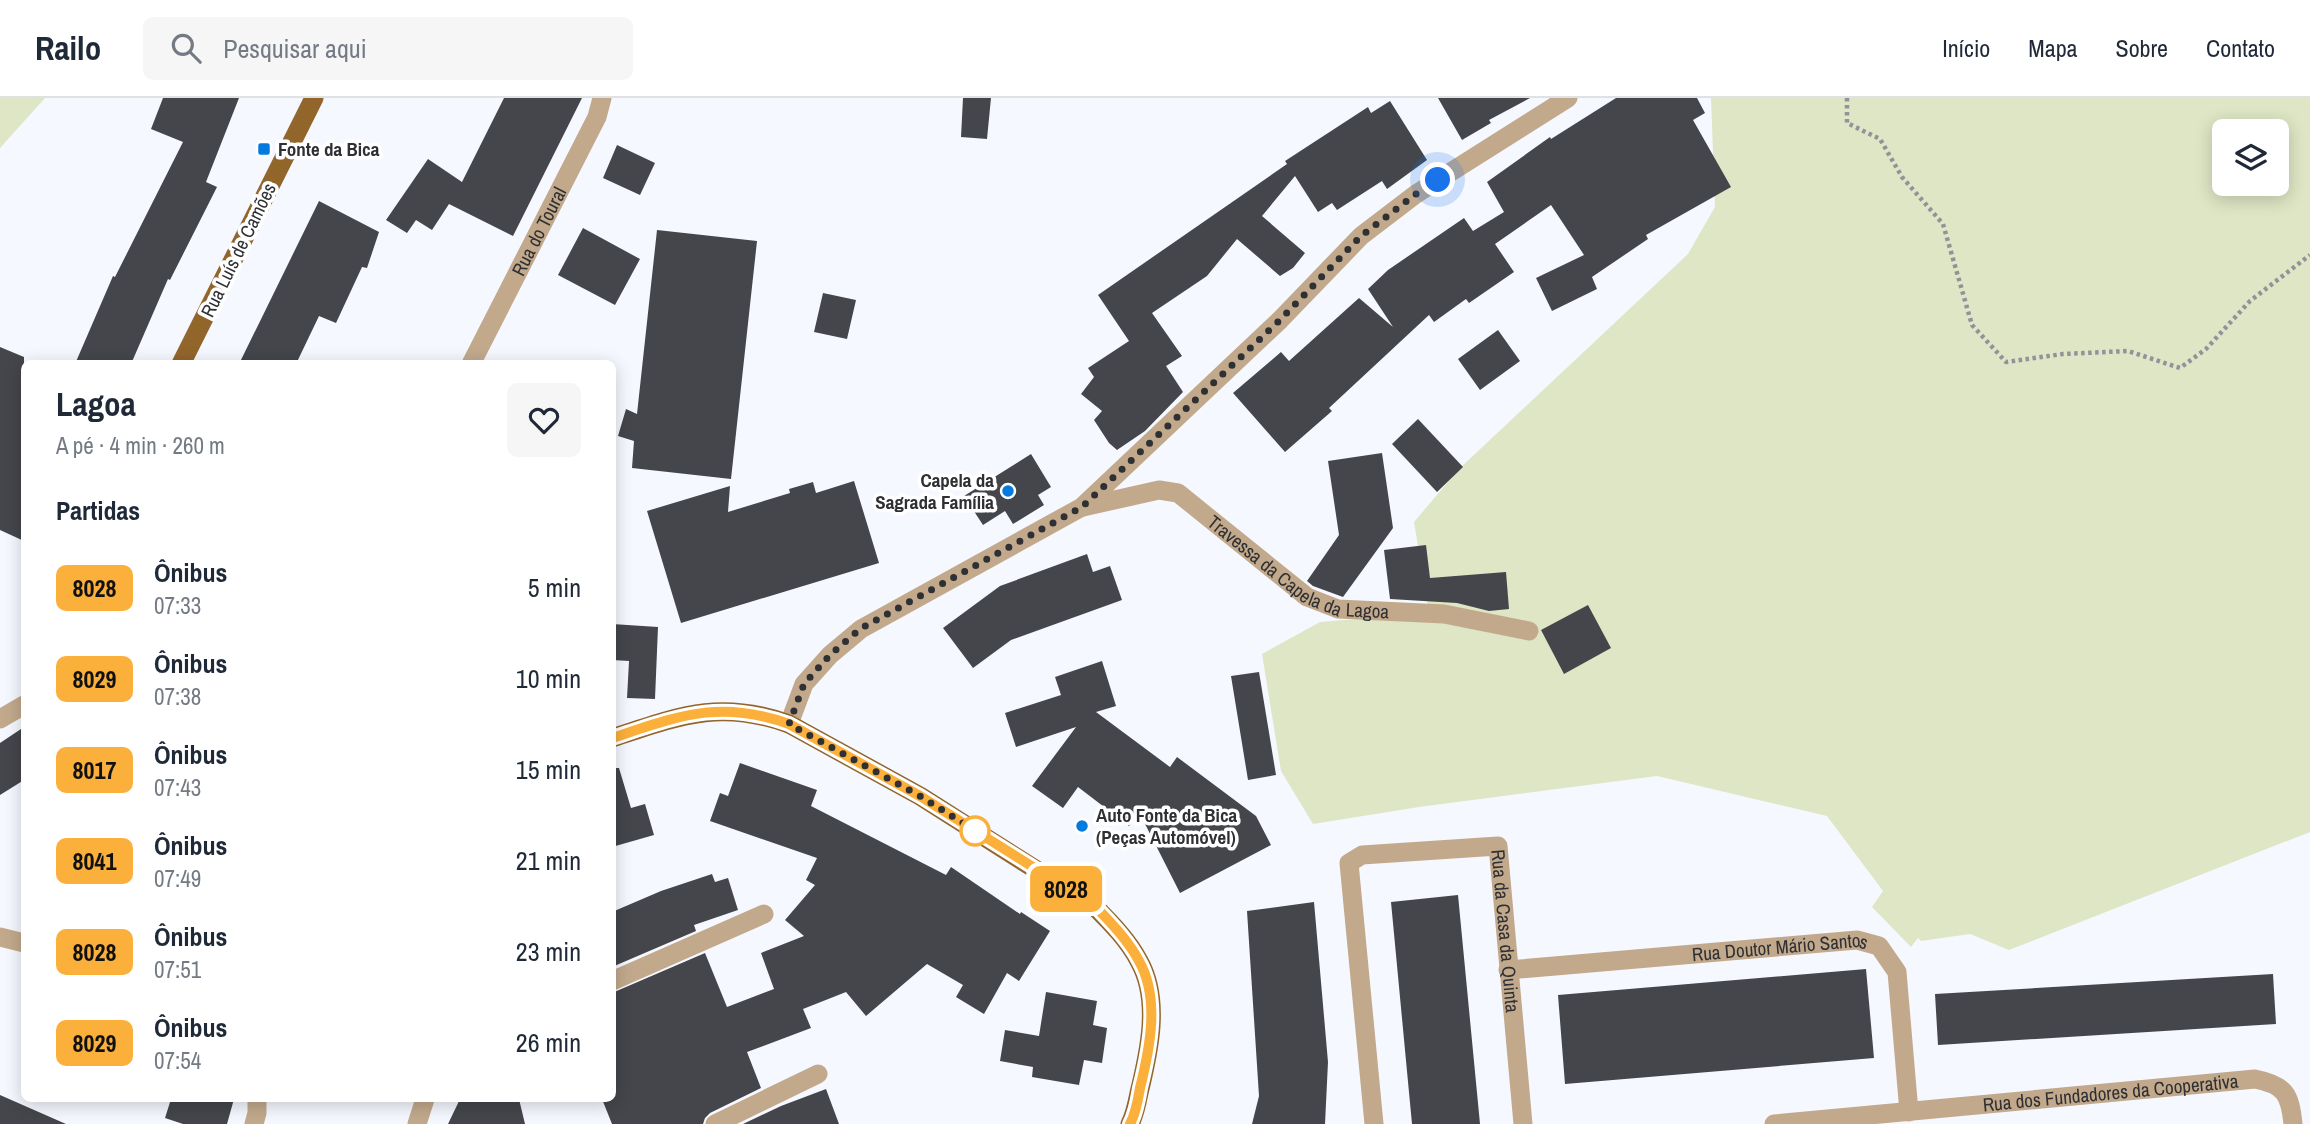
<!DOCTYPE html>
<html lang="pt">
<head>
<meta charset="utf-8">
<style>
	:root { --surface:#fff; --page:#f6f6f7; --text:#1f2937; --muted:#747a83; --line:#e0e1e3 }
	body { margin:0; font-family:"Archivo Narrow",sans-serif; background:var(--page); color:var(--text); height:100vh; display:flex; flex-direction:column; font-size:26px; white-space:nowrap }
	* { box-sizing:border-box; margin:0 }
	p { font-size:23px; color:var(--muted) }
	.icon { flex:none; width:38px; height:38px; fill:none; stroke:currentColor; stroke-width:2; stroke-linecap:round; stroke-linejoin:round }
	.map { position:relative; flex:1; overflow:hidden }
	.details { position:absolute; left:21px; top:262px; width:595px; height:742px; display:flex; flex-direction:column; background:var(--surface); border-radius:10px; box-shadow:0 4px 18px #0003 }
	.details>* { flex:none }
	.badge { padding:0 14px; border-radius:10px; font-size:24px; line-height:46px }
	.tools { position:absolute; left:2212px; top:21px; display:grid; gap:14px }
	.tools a { display:grid; place-items:center; width:77px; height:77px; border-radius:10px; background:var(--surface); box-shadow:0 4px 18px #0003; font-size:35px }
	.you { position:absolute; width:35px; height:35px; margin:-18px; border:5px solid #fff; border-radius:50%; background:#1a73e8; box-shadow:0 0 0 10px #1a73e833 }
	.map>.badge { position:absolute; translate:-50% -50%; box-shadow:0 0 0 4px #fff }
	h2 { padding:0 35px; font-size:26px; line-height:63px }
	.round { display:grid; place-items:center; flex:none; width:74px; height:74px; border-radius:10px; background:var(--page) }
	.summary { display:flex; align-items:center; justify-content:space-between; height:119px; padding:0 35px }
	h1 { font-size:33px; font-weight:800; line-height:52px }
	ul { padding:0; list-style:none }
	li { display:flex; align-items:center; gap:21px; height:91px; padding:0 35px }
	li div { flex:1 }
	li b { display:block; font-size:26px }
	li em { font-style:normal }
	li .badge { min-width:77px; font-weight:700; text-align:center }
	header { display:flex; align-items:center; gap:42px; box-sizing:border-box; height:98px; padding:0 35px; background:var(--surface); border-bottom:2px solid var(--line) }
	header strong { font-size:33px }
	nav { display:flex; gap:38px; margin-inline-start:auto; font-size:24px }
	.search { width:490px; height:63px; background:var(--page); display:flex; align-items:center; gap:18px; box-sizing:border-box; padding:0 24px; border-radius:10px; color:var(--muted); font-size:26px }
	.map>svg:first-child { display:block }
	.green { fill:#dee6c5; fill-rule:evenodd }
	.building { fill:#44464b }
	.lines { fill:none; stroke-linecap:round; stroke-linejoin:round }
	.path { stroke:#929398; stroke-width:4.5; stroke-dasharray:3.5 3.5; stroke-linecap:butt }
	.minor { stroke:#c2a98c; stroke-width:19 }
	.primary { stroke:#92652a; stroke-width:19 }
	.line-casing { stroke:#fff; stroke-width:16 }
	.line { stroke:#fbb03b; stroke-width:10 }
	.walk { stroke:#2f3033; stroke-width:7; stroke-dasharray:0 12.6 }
	.poi-dot { fill:#047ae1; stroke:#fff; stroke-width:2.5 }
	.stop-dot { fill:#fff; stroke:#fbb03b; stroke-width:3.5 }
	.labels { text-anchor:middle; dominant-baseline:central; stroke-width:7; stroke-linejoin:round; paint-order:stroke }
	.poi-label { font-size:19px; font-weight:bold; fill:#2f3033; stroke:#fff; text-anchor:start }
	.street-label { font-size:19px; fill:#2f3033; stroke:#fff }
</style>
</head>
<body>
<header>
<strong>Railo</strong>
<div class="search"><svg class="icon" aria-label="search" viewBox="0 0 24 24"><circle cx="10" cy="10" r="6"/><path d="M15 15l6 6"/></svg>Pesquisar aqui</div>
<nav><a>Início</a><a>Mapa</a><a>Sobre</a><a>Contato</a></nav>
</header>
<div class="map">
<svg width="2310" height="1026" viewBox="0 0 2310 1026">
	<rect width="100%" height="100%" fill="#f6f8ff"/>
	<path class="green" d="M 0,0 L 45,0 L 0,50 Z
		M 1711,0 L 2310,0 L 2310,734 L 2009,852 L 1970,836 L 1921,843 L 1918,840 L 1911,849 L 1872,809 L 1883,793 L 1827,718 L 1657,678 L 1419,709 L 1313,726 L 1281,673 L 1262,556 L 1320,524 L 1429,515 L 1414,424 L 1459,371 L 1688,156 L 1715,109 ZM 2224,33 L 2277,33 L 2277,86 L 2224,86 Z"/>
	<path class="building" d="M 163,0 L 239,0 L 206,84 L 217,89 L 170,182 L 168,181 L 131,266 L 75,266 L 113,178 L 115,179 L 183,44 L 151,31 Z
		M 504,0 L 582,0 L 513,138 L 449,106 L 432,132 L 416,122 L 407,135 L 386,122 L 428,61 L 462,84 Z
		M 963,0 L 991,0 L 987,41 L 961,39 Z
		M 1438,0 L 1530,0 L 1489,22 L 1491,25 L 1462,42 Z
		M 1616,0 L 1697,0 L 1705,15 L 1693,22 L 1731,89 L 1646,137 L 1648,141 L 1592,179 L 1597,191 L 1552,213 L 1536,180 L 1584,157 L 1551,107 L 1495,146 L 1514,174 L 1469,205 L 1466,201 L 1434,224 L 1429,217 L 1329,310 L 1332,313 L 1285,354 L 1233,295 L 1281,254 L 1289,263 L 1359,200 L 1393,229 L 1368,191 L 1388,172 L 1464,120 L 1473,133 L 1504,114 L 1487,84 L 1550,39 L 1551,41 Z
		M 1390,3 L 1427,62 L 1387,91 L 1382,83 L 1337,112 L 1332,105 L 1318,114 L 1295,78 L 1262,118 L 1305,155 L 1293,170 L 1280,178 L 1237,141 L 1207,178 L 1152,215 L 1182,258 L 1166,268 L 1183,294 L 1145,333 L 1117,352 L 1109,345 L 1094,322 L 1102,313 L 1081,296 L 1094,279 L 1088,270 L 1129,243 L 1098,197 L 1287,66 L 1285,63 L 1368,9 L 1371,15 Z
		M 617,47 L 655,65 L 640,97 L 603,80 Z
		M 319,103 L 379,134 L 367,170 L 362,169 L 336,225 L 319,218 L 296,266 L 239,266 Z
		M 583,130 L 640,161 L 615,207 L 558,177 Z
		M 657,132 L 757,143 L 731,381 L 632,370 L 634,343 L 618,338 L 626,311 L 637,316 Z
		M 823,195 L 856,202 L 847,241 L 814,234 Z
		M 1498,232 L 1520,263 L 1480,292 L 1458,261 Z
		M 0,249 L 24,259 L 24,443 L 0,432 Z
		M 1418,321 L 1463,369 L 1437,394 L 1392,346 Z
		M 1382,355 L 1393,430 L 1343,499 L 1313,488 L 1307,483 L 1339,437 L 1328,363 Z
		M 1031,356 L 1051,389 L 1038,397 L 1044,407 L 1013,426 L 1005,413 L 983,427 L 964,398 Z
		M 854,383 L 879,465 L 681,525 L 647,413 L 730,388 L 728,414 L 790,395 L 789,391 L 813,384 L 816,395 Z
		M 1426,447 L 1430,480 L 1506,474 L 1509,511 L 1489,513 L 1457,505 L 1390,501 L 1384,452 Z
		M 1087,456 L 1093,474 L 1110,468 L 1122,502 L 1011,542 L 973,570 L 943,530 L 1000,488 Z
		M 1588,507 L 1611,550 L 1564,576 L 1541,532 Z
		M 612,526 L 658,529 L 655,601 L 627,600 L 629,563 L 612,562 Z
		M 1102,563 L 1116,608 L 1096,614 L 1170,669 L 1177,659 L 1256,718 L 1271,747 L 1180,795 L 1139,714 L 1129,728 L 1078,689 L 1063,710 L 1032,688 L 1076,629 L 1016,649 L 1005,615 L 1061,597 L 1055,579 Z
		M 1259,574 L 1276,677 L 1248,682 L 1231,578 Z
		M 24,629 L 24,682 L 0,697 L 0,645 Z
		M 740,665 L 817,692 L 811,708 L 946,777 L 951,769 L 1020,816 L 1021,814 L 1050,833 L 1019,883 L 1007,875 L 984,916 L 956,899 L 963,887 L 927,866 L 866,918 L 846,894 L 803,911 L 811,930 L 747,954 L 761,990 L 710,1015 L 705,1020 L 703,1026 L 612,1026 L 602,1001 L 612,1001 L 612,895 L 705,855 L 727,909 L 774,891 L 761,855 L 804,838 L 785,822 L 815,787 L 806,782 L 817,760 L 710,723 L 720,695 L 728,698 Z
		M 612,670 L 619,670 L 631,710 L 645,706 L 654,737 L 612,749 Z
		M 712,776 L 715,784 L 728,780 L 738,812 L 694,827 L 696,833 L 612,869 L 612,814 L 661,793 Z
		M 1458,797 L 1480,1026 L 1412,1026 L 1391,804 Z
		M 1314,804 L 1328,964 L 1325,1026 L 1252,1026 L 1259,998 L 1247,813 Z
		M 1866,871 L 1874,960 L 1565,986 L 1558,897 Z
		M 2273,876 L 2276,926 L 1938,947 L 1935,896 Z
		M 1046,894 L 1097,903 L 1093,927 L 1107,930 L 1102,965 L 1084,962 L 1079,987 L 1032,979 L 1033,969 L 1000,963 L 1005,932 L 1039,938 Z
		M 826,991 L 839,1026 L 743,1026 L 781,1008 Z
		M 0,997 L 66,1026 L 0,1026 Z
		M 171,1001 L 234,1001 L 227,1026 L 183,1026 L 165,1020 Z
		M 460,1001 L 519,1001 L 525,1026 L 448,1026 Z"/>
	<g class="lines">
		<path class="path" d="M 1847,0 L 1847,25 L 1880,41 L 1902,79 L 1943,126 L 1972,227 L 2006,264 L 2063,256 L 2128,253 L 2180,270 L 2206,251 L 2250,203 L 2310,157"/>
		<g class="minor">
			<path id="s1" d="M 471,266 L 597,19 L 602,0"/>
			<path id="s2" d="M 1083,409 L 1159,392 L 1178,395 L 1307,499 L 1338,511 L 1444,516 L 1529,533"/>
			<path d="M 0,621 L 24,607"/>
			<path d="M 789,626 L 804,586 L 830,557 L 861,531 L 1082,409 L 1280,222 L 1361,138 L 1416,96 L 1568,0"/>
			<path d="M 0,839 L 24,845"/>
			<path id="s3" d="M 1508,872 L 1857,842 L 1879,848 L 1897,874 L 1909,1014"/>
			<path d="M 612,883 L 764,816"/>
			<path d="M 254,1026 L 257,1015 L 257,1001"/>
			<path d="M 417,1026 L 425,1001"/>
			<path d="M 715,1026 L 818,976"/>
			<path id="s4" d="M 1374,1026 L 1349,765 L 1362,757 L 1498,748 L 1523,1026"/>
			<path id="s5" d="M 1774,1026 L 2255,981 C 2285,987 2290,996 2293,1026"/>
		</g>
		<path class="primary" d="M 181,266 L 314,0
			M 612,640 C 679,618 720,601 789,626 L 920,698 L 1095,809 C 1111,825 1128,842 1139,863 C 1161,902 1149,954 1139,995 C 1137,1005 1135,1016 1130,1026"/>
	</g>
	<g class="lines">
		<defs>
			<path id="line" d="M 612,640 C 679,618 719,601 789,626 L 920,698 L 1095,808 C 1111,825 1128,842 1139,863 C 1160,900 1150,950 1140,990 C 1138,1002 1136,1015 1130,1026"/>
		</defs>
		<use href="#line" class="line-casing"/>
		<use href="#line" class="line"/>
		<path class="walk" d="M 975,733 L 985,739 L 920,698 L 789,626 L 804,586 L 830,557 L 860,531 L 1082,409 L 1280,222 L 1361,138 L 1416,96 L 1438,82"/>
	</g>
	<g class="poi-dot">
		<rect x="257" y="44" width="14" height="14" rx="3.5"/>
		<circle cx="1008" cy="393" r="7"/>
		<circle cx="1082" cy="728" r="7"/>
	</g>
	<circle class="stop-dot" cx="975" cy="733" r="14"/>
	<g class="labels">
		<g class="poi-label">
			<text x="278" y="51">Fonte da Bica</text>
			<text x="994" y="382" text-anchor="end">Capela da<tspan x="994" dy="22">Sagrada Família</tspan></text>
			<text x="1096" y="717">Auto Fonte da Bica<tspan x="1096" dy="22">(Peças Automóvel)</tspan></text>
		</g>
		<g class="street-label">
			<text stroke="none"><textPath href="#s1" startOffset="149">Rua do Toural</textPath></text>
			<text transform="translate(238 152) rotate(-64)">Rua Luís de Camões</text>
			<text stroke="none"><textPath href="#s2" startOffset="243">Travessa da Capela da Lagoa</textPath></text>
			<text stroke="none"><textPath href="#s4" startOffset="499">Rua da Casa da Quinta</textPath></text>
			<text stroke="none"><textPath href="#s3" startOffset="273">Rua Doutor Mário Santos</textPath></text>
			<text stroke="none"><textPath href="#s5" startOffset="338">Rua dos Fundadores da Cooperativa</textPath></text>
		</g>
	</g>
</svg>
<div class="tools">
<a><svg class="icon" aria-label="layers" viewBox="0 0 24 24"><path d="M12 4l9 5-9 5-9-5zM3 14l9 5 9-5"/></svg></a>
</div>
<div class="you" style="left:1438px;top:82px"></div>
<b class="badge" style="left:1066px;top:791px;background:#fbb03b;color:#111">8028</b>
<section class="details">
<div class="summary"><div><h1>Lagoa</h1><p>A pé · 4 min · 260 m</p></div><a class="round"><svg class="icon" aria-label="heart" viewBox="0 0 24 24"><path d="M12 20l-8-8c-3-5 5-10 8-4 3-6 11-1 8 4z"/></svg></a></div>
<h2>Partidas</h2>
<ul>
<li><span class="badge" style="background:#fbb03b;color:#111">8028</span><div><b>Ônibus</b><p>07:33</p></div><em>5 min</em></li>
<li><span class="badge" style="background:#fbb03b;color:#111">8029</span><div><b>Ônibus</b><p>07:38</p></div><em>10 min</em></li>
<li><span class="badge" style="background:#fbb03b;color:#111">8017</span><div><b>Ônibus</b><p>07:43</p></div><em>15 min</em></li>
<li><span class="badge" style="background:#fbb03b;color:#111">8041</span><div><b>Ônibus</b><p>07:49</p></div><em>21 min</em></li>
<li><span class="badge" style="background:#fbb03b;color:#111">8028</span><div><b>Ônibus</b><p>07:51</p></div><em>23 min</em></li>
<li><span class="badge" style="background:#fbb03b;color:#111">8029</span><div><b>Ônibus</b><p>07:54</p></div><em>26 min</em></li>
</ul>
</section>
</div>
</body>
</html>
